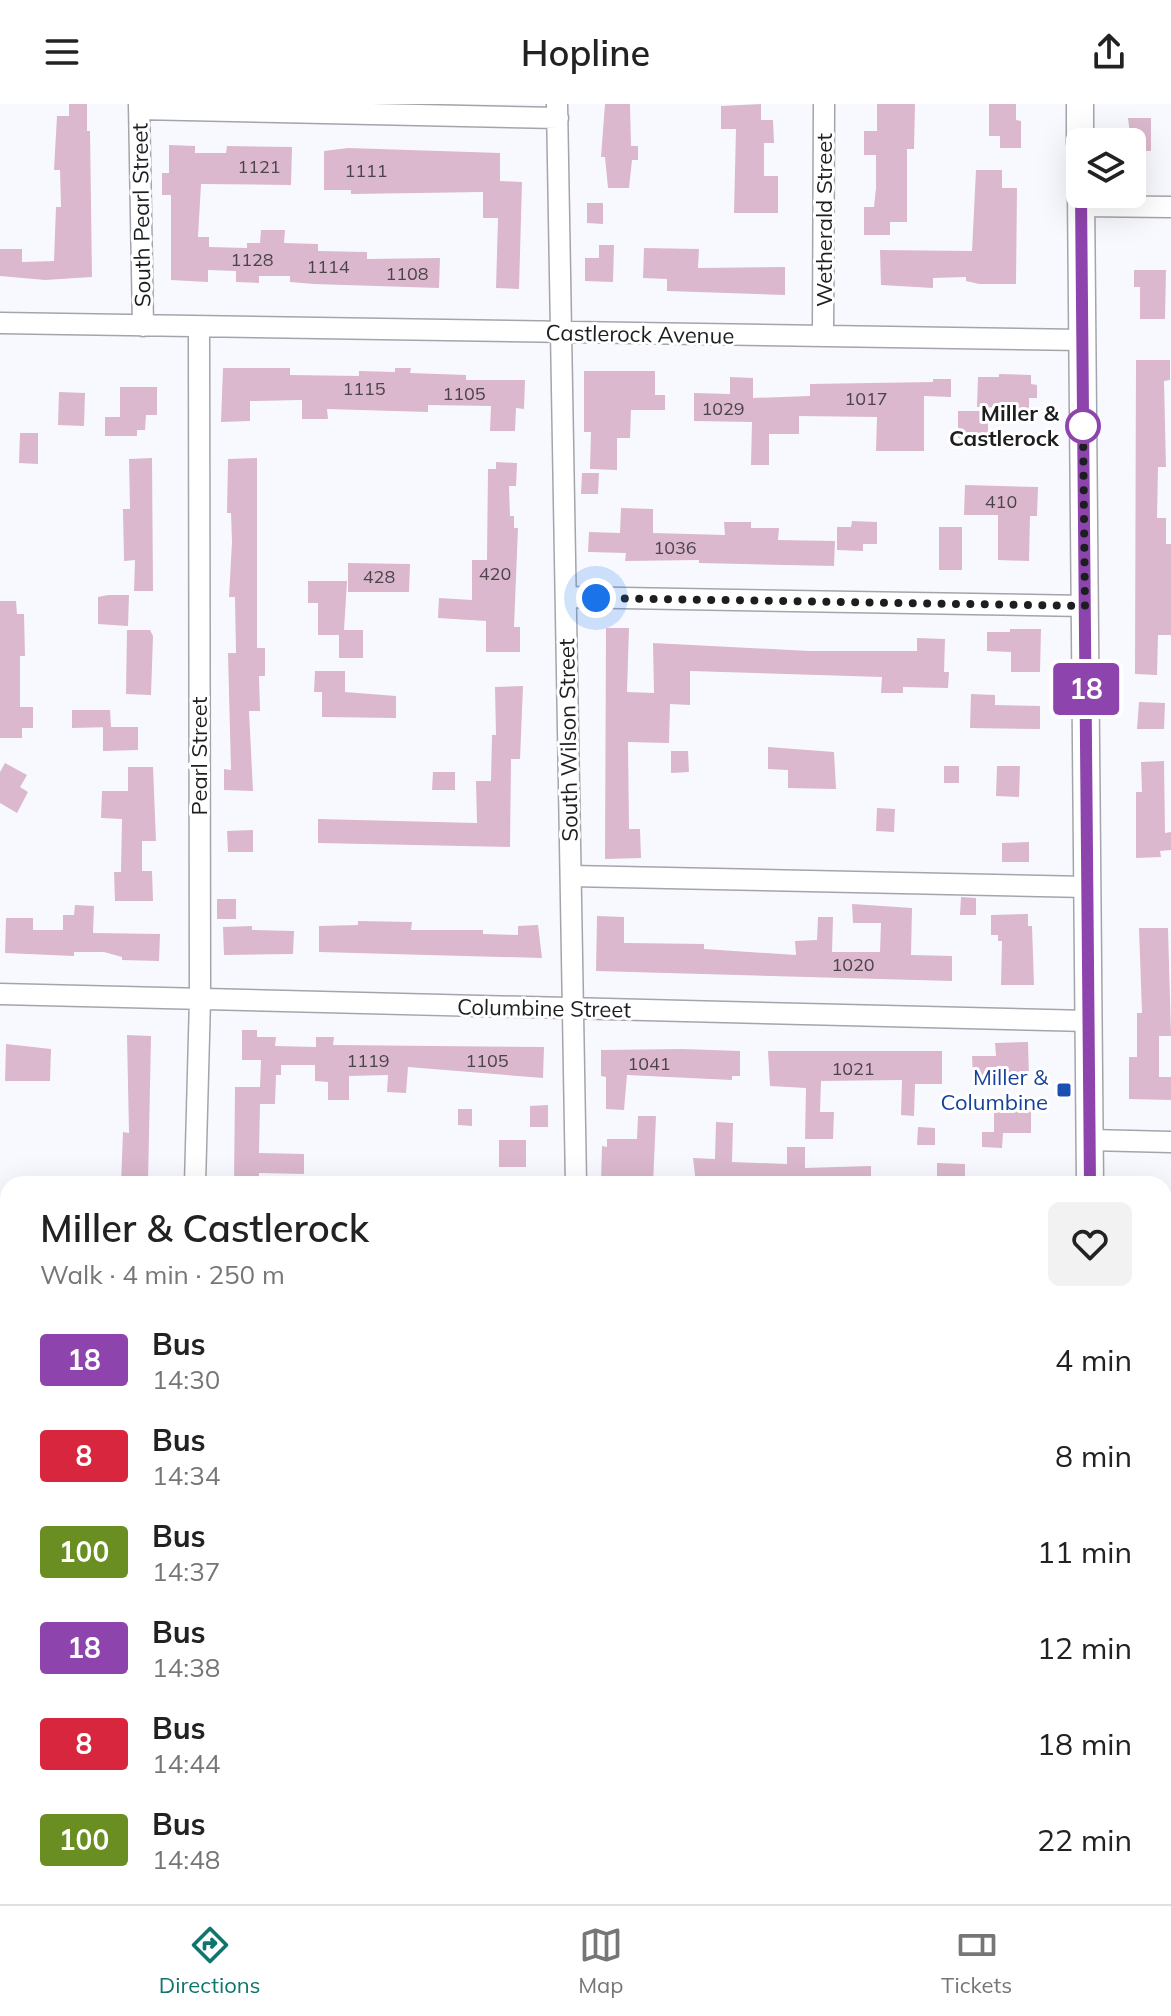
<!DOCTYPE html>
<html lang="en">
<head>
<meta charset="utf-8">
<style>
	:root { --surface:#fff; --page:#f2f2f2; --text:#222; --muted:#767676; --line:#e0e0e0; --accent:#0f766e }
	body { margin:0; font-family:Mulish,sans-serif; background:var(--page); color:var(--text); height:100vh; display:flex; flex-direction:column; font-size:30px; white-space:nowrap }
	* { box-sizing:border-box; margin:0 }
	p { font-size:26px; color:var(--muted) }
	.icon { flex:none; width:44px; height:44px; fill:none; stroke:currentColor; stroke-width:2; stroke-linecap:round; stroke-linejoin:round }
	.map { position:relative; flex:1; overflow:hidden }
	.panel { position:absolute; left:0px; top:1072px; width:1172px; height:728px; display:flex; flex-direction:column; background:var(--surface); border-radius:24px 24px 0 0; box-shadow:0 8px 32px #0002 }
	.panel>* { flex:none }
	.badge { padding:0 16px; border-radius:6px; font-size:28px; line-height:52px }
	.tools { position:absolute; left:1066px; top:24px; display:grid; gap:16px }
	.tools a { display:grid; place-items:center; width:80px; height:80px; border-radius:12px; background:var(--surface); box-shadow:0 8px 32px #0002; font-size:40px }
	.you { position:absolute; width:40px; height:40px; margin:-20px; border:6px solid #fff; border-radius:50%; background:#1a73e8; box-shadow:0 0 0 12px #1a73e833 }
	.map>.badge { position:absolute; translate:-50% -50%; box-shadow:0 0 0 4px #fff }
	.round { display:grid; place-items:center; flex:none; width:84px; height:84px; border-radius:12px; background:var(--page) }
	.overview { display:flex; align-items:center; justify-content:space-between; height:136px; padding:0 40px }
	h1 { font-size:38px; font-weight:600; line-height:60px }
	ul { padding:0; list-style:none }
	li { display:flex; align-items:center; gap:24px; height:96px; padding:0 40px }
	li div { flex:1 }
	li b { display:block; font-size:30px }
	li em { font-style:normal }
	li .badge { min-width:88px; font-weight:700; text-align:center }
	header { display:flex; justify-content:space-between; align-items:center; height:104px; padding:0 40px; background:var(--surface); font-size:36px; font-weight:600 }
	.dock { display:flex; justify-content:space-around; align-items:center; height:112px; border-top:2px solid var(--line); background:var(--surface); font-size:22px; color:var(--muted) }
	.dock a { display:grid; justify-items:center; gap:4px }
	.dock .current { color:var(--accent) }
	.map>svg:first-child { display:block }
	.green { fill:#aed1be }
	.building { fill:#dbb8cd }
	.lines { fill:none; stroke-linecap:round; stroke-linejoin:round }
	.minor-casing { stroke:#a3a5ab; stroke-width:23 }
	.major-casing { stroke:#a3a5ab; stroke-width:29 }
	.minor { stroke:#fff; stroke-width:20 }
	.major { stroke:#fff; stroke-width:26 }
	.line-casing { stroke:#fff; stroke-width:18 }
	.line { stroke:#8e44ad; stroke-width:12 }
	.walk { stroke:#1d1e20; stroke-width:8; stroke-dasharray:0 14.4 }
	.stop-dot { fill:#fff; stroke:#8e44ad; stroke-width:4 }
	.transit-dot { fill:#1a4fb4; stroke:#fff; stroke-width:3 }
	.labels { text-anchor:middle; dominant-baseline:central; stroke-width:6; stroke-linejoin:round; paint-order:stroke }
	.number-label { font-size:18px; fill:#4c444b }
	.street-label { font-size:22px; fill:#1d1e20; stroke:#fff }
	.stop-label { font-size:22px; font-weight:bold; fill:#1d1e20; stroke:#fff; text-anchor:end }
	.transit-label { font-size:22px; fill:#164399; stroke:#fff; text-anchor:end }
</style>
</head>
<body>
<header><svg class="icon" aria-label="menu" viewBox="0 0 24 24"><path d="M4 6h16M4 12h16M4 18h16"/></svg>Hopline<svg class="icon" aria-label="share" viewBox="0 0 24 24"><path d="M12 15V3M7 8l5-5 5 5M5 13v7h14v-7"/></svg></header>
<div class="map">
<svg width="1171" height="1800" viewBox="0 0 1171 1800">
	<rect width="100%" height="100%" fill="#f8f9ff"/>
	<path class="green" d="M 1164,1340 L 1171,1340 L 1171,1800 L 1119,1800 L 1119,1792 L 1164,1792 Z
		M 318,1792 L 573,1792 L 573,1800 L 318,1800 Z"/>
	<path class="building" d="M 69,0 L 87,0 L 87,27 L 90,27 L 92,173 L 45,176 L 0,172 L 0,145 L 22,145 L 22,158 L 54,157 L 56,103 L 61,103 L 60,66 L 54,66 L 57,12 L 69,12 Z
		M 605,0 L 630,0 L 631,42 L 638,42 L 638,56 L 632,56 L 629,84 L 608,84 L 605,53 L 601,53 Z
		M 761,0 L 761,16 L 773,16 L 774,39 L 764,39 L 764,72 L 778,72 L 778,109 L 734,109 L 736,25 L 721,25 L 721,2 Z
		M 877,0 L 915,0 L 914,45 L 907,45 L 907,118 L 890,118 L 890,131 L 864,131 L 864,103 L 874,103 L 876,84 L 876,51 L 864,51 L 864,27 L 877,27 Z
		M 989,0 L 1016,0 L 1016,16 L 1021,17 L 1021,44 L 1000,44 L 1000,32 L 989,32 Z
		M 1128,14 L 1151,14 L 1151,47 L 1132,47 Z
		M 169,41 L 195,42 L 195,49 L 226,49 L 227,42 L 292,43 L 291,81 L 201,80 L 198,133 L 209,133 L 209,143 L 247,144 L 247,139 L 260,139 L 261,126 L 285,126 L 284,139 L 318,140 L 318,147 L 367,148 L 367,155 L 440,154 L 439,184 L 314,180 L 290,178 L 290,172 L 259,172 L 259,179 L 236,178 L 236,167 L 208,166 L 208,178 L 171,176 L 171,91 L 162,91 L 162,69 L 169,69 Z
		M 348,44 L 500,49 L 500,77 L 522,78 L 519,185 L 496,184 L 498,114 L 483,114 L 483,88 L 351,90 L 351,86 L 324,86 L 324,47 Z
		M 976,66 L 1002,66 L 1002,84 L 1017,84 L 1016,180 L 979,180 L 966,177 L 966,173 L 933,174 L 933,184 L 881,181 L 880,146 L 972,147 Z
		M 587,99 L 603,99 L 603,120 L 587,119 Z
		M 599,141 L 614,141 L 613,178 L 585,177 L 585,154 L 599,154 Z
		M 644,144 L 699,145 L 698,164 L 785,163 L 785,191 L 667,187 L 667,175 L 643,174 Z
		M 1134,166 L 1166,166 L 1165,215 L 1140,215 L 1140,183 L 1134,183 Z
		M 1136,256 L 1170,256 L 1170,276 L 1164,277 L 1166,363 L 1158,363 L 1157,414 L 1166,414 L 1166,440 L 1171,440 L 1171,531 L 1158,531 L 1157,571 L 1135,570 Z
		M 223,264 L 290,264 L 290,271 L 359,272 L 359,267 L 395,268 L 395,264 L 411,264 L 410,269 L 466,271 L 466,276 L 525,276 L 524,305 L 516,304 L 515,327 L 490,327 L 491,302 L 428,301 L 428,308 L 327,305 L 328,315 L 302,315 L 302,296 L 250,297 L 250,317 L 221,318 Z
		M 584,267 L 655,267 L 655,291 L 665,291 L 665,306 L 631,306 L 630,334 L 617,334 L 617,366 L 590,365 L 591,328 L 584,328 Z
		M 999,270 L 1031,271 L 1031,280 L 1037,281 L 1037,294 L 1029,294 L 1029,305 L 977,303 L 978,273 L 999,273 Z
		M 730,273 L 753,274 L 753,294 L 810,292 L 810,280 L 933,278 L 933,275 L 951,275 L 951,293 L 924,292 L 924,347 L 876,347 L 877,313 L 799,312 L 799,330 L 769,330 L 769,361 L 751,361 L 752,318 L 694,317 L 694,289 L 730,290 Z
		M 120,283 L 157,283 L 157,311 L 146,311 L 145,326 L 137,326 L 137,332 L 105,332 L 105,313 L 120,313 Z
		M 59,288 L 85,289 L 84,322 L 58,321 Z
		M 958,307 L 988,307 L 988,335 L 958,334 Z
		M 20,329 L 38,329 L 38,360 L 19,359 Z
		M 152,354 L 153,487 L 134,487 L 135,456 L 124,457 L 123,405 L 130,405 L 129,355 Z
		M 257,354 L 257,544 L 265,544 L 265,572 L 259,572 L 260,607 L 249,607 L 253,687 L 224,686 L 224,665 L 231,666 L 228,549 L 236,549 L 235,493 L 229,493 L 232,438 L 231,409 L 227,409 L 228,355 Z
		M 496,358 L 517,359 L 516,382 L 509,382 L 510,412 L 514,412 L 514,424 L 518,424 L 514,523 L 520,523 L 520,548 L 486,548 L 486,517 L 438,514 L 439,494 L 472,496 L 472,456 L 487,456 L 488,365 L 496,365 Z
		M 582,369 L 599,369 L 598,390 L 581,390 Z
		M 965,381 L 1038,383 L 1037,412 L 1030,412 L 1029,457 L 998,456 L 998,411 L 964,411 Z
		M 621,404 L 653,405 L 653,429 L 725,431 L 724,418 L 751,418 L 751,424 L 779,424 L 778,436 L 835,437 L 834,462 L 699,459 L 699,456 L 625,457 L 626,449 L 588,448 L 589,428 L 620,429 Z
		M 852,417 L 877,418 L 877,440 L 863,440 L 863,447 L 837,446 L 837,423 L 851,423 Z
		M 939,423 L 962,423 L 962,466 L 939,466 Z
		M 348,459 L 410,460 L 409,488 L 348,488 Z
		M 308,477 L 347,477 L 344,526 L 363,526 L 363,554 L 339,554 L 339,531 L 318,531 L 318,499 L 308,499 Z
		M 108,491 L 129,491 L 128,522 L 98,520 L 98,493 Z
		M 0,497 L 16,497 L 17,510 L 24,510 L 25,552 L 20,552 L 20,603 L 33,603 L 33,624 L 22,624 L 22,634 L 0,634 Z
		M 606,524 L 629,524 L 627,588 L 654,589 L 653,539 L 809,547 L 917,547 L 917,534 L 945,535 L 944,568 L 949,568 L 948,584 L 903,583 L 903,589 L 881,589 L 882,573 L 690,567 L 690,601 L 670,600 L 669,639 L 628,638 L 629,725 L 640,725 L 641,754 L 605,755 Z
		M 1010,525 L 1041,525 L 1040,568 L 1011,568 L 1011,548 L 987,547 L 987,528 L 1010,528 Z
		M 127,526 L 150,526 L 153,532 L 151,591 L 126,590 Z
		M 315,567 L 345,567 L 345,588 L 396,592 L 396,614 L 322,613 L 322,588 L 314,588 Z
		M 523,582 L 520,655 L 511,655 L 510,743 L 318,739 L 318,715 L 477,719 L 476,677 L 491,677 L 492,631 L 496,631 L 495,583 Z
		M 971,590 L 995,591 L 995,601 L 1040,602 L 1040,625 L 970,624 Z
		M 1139,598 L 1165,599 L 1164,625 L 1137,625 Z
		M 72,606 L 110,606 L 111,623 L 72,624 Z
		M 103,623 L 138,623 L 138,646 L 103,647 Z
		M 768,643 L 834,648 L 836,685 L 788,684 L 788,666 L 768,665 Z
		M 671,647 L 688,647 L 689,668 L 671,669 Z
		M 1164,657 L 1165,729 L 1171,728 L 1171,746 L 1160,747 L 1161,753 L 1136,754 L 1136,688 L 1142,688 L 1141,658 Z
		M 5,659 L 27,671 L 20,683 L 28,688 L 17,709 L 0,699 L 0,668 Z
		M 944,662 L 959,662 L 959,679 L 944,679 Z
		M 997,662 L 1020,662 L 1019,693 L 996,692 Z
		M 128,663 L 153,663 L 156,737 L 142,737 L 142,767 L 152,767 L 153,797 L 115,797 L 114,768 L 121,768 L 122,715 L 101,714 L 102,687 L 128,687 Z
		M 433,668 L 455,668 L 455,686 L 432,686 Z
		M 877,704 L 895,705 L 894,728 L 876,727 Z
		M 253,726 L 253,748 L 228,748 L 227,727 Z
		M 1029,738 L 1029,758 L 1002,758 L 1002,739 Z
		M 961,793 L 976,794 L 976,811 L 960,811 Z
		M 217,795 L 236,795 L 236,815 L 217,815 Z
		M 852,800 L 912,804 L 911,851 L 952,852 L 952,877 L 596,867 L 597,812 L 624,813 L 624,839 L 704,840 L 704,845 L 796,851 L 795,837 L 817,836 L 818,813 L 833,813 L 832,848 L 880,848 L 881,819 L 853,819 Z
		M 75,801 L 94,802 L 93,829 L 160,830 L 159,857 L 122,856 L 122,853 L 104,848 L 74,848 L 74,852 L 5,849 L 6,814 L 33,814 L 33,826 L 63,826 L 63,811 L 74,811 Z
		M 1028,810 L 1028,822 L 1032,822 L 1034,881 L 1001,881 L 1002,837 L 998,837 L 998,831 L 991,831 L 991,811 Z
		M 358,817 L 412,818 L 411,826 L 483,826 L 483,830 L 518,831 L 518,822 L 538,821 L 542,854 L 319,848 L 319,822 L 358,821 Z
		M 252,822 L 252,826 L 294,827 L 293,850 L 224,851 L 223,823 Z
		M 1139,824 L 1168,824 L 1171,932 L 1159,932 L 1159,973 L 1171,973 L 1171,996 L 1129,995 L 1129,953 L 1137,953 L 1137,909 L 1142,909 Z
		M 242,926 L 257,926 L 257,933 L 276,933 L 275,942 L 316,943 L 316,933 L 334,933 L 333,941 L 544,943 L 543,974 L 408,963 L 406,989 L 387,988 L 388,971 L 349,972 L 349,996 L 328,996 L 328,978 L 315,977 L 315,961 L 281,961 L 281,971 L 276,971 L 275,1000 L 260,1000 L 259,1049 L 304,1050 L 304,1070 L 259,1069 L 259,1080 L 234,1080 L 235,983 L 260,983 L 261,956 L 242,956 Z
		M 127,931 L 151,932 L 148,1080 L 121,1080 L 123,1028 L 129,1029 Z
		M 1028,938 L 1029,973 L 973,972 L 972,952 L 996,952 L 995,939 Z
		M 6,940 L 51,945 L 50,977 L 5,977 Z
		M 683,945 L 740,947 L 740,972 L 732,972 L 732,976 L 627,971 L 624,1006 L 606,1005 L 606,973 L 601,972 L 601,946 Z
		M 768,947 L 942,947 L 942,980 L 915,980 L 914,1012 L 901,1011 L 902,976 L 821,977 L 820,1008 L 834,1008 L 833,1035 L 805,1035 L 806,984 L 770,982 Z
		M 548,1001 L 548,1023 L 530,1023 L 530,1002 Z
		M 1031,1001 L 1031,1029 L 1003,1029 L 1002,1044 L 982,1043 L 982,1028 L 994,1028 L 994,1002 Z
		M 458,1005 L 472,1005 L 472,1022 L 458,1021 Z
		M 638,1012 L 656,1012 L 653,1080 L 601,1077 L 602,1042 L 607,1043 L 607,1035 L 637,1035 Z
		M 716,1018 L 733,1019 L 732,1058 L 787,1060 L 787,1043 L 805,1043 L 805,1064 L 871,1062 L 871,1080 L 696,1080 L 693,1054 L 715,1055 Z
		M 918,1023 L 935,1024 L 935,1041 L 917,1041 Z
		M 499,1036 L 526,1036 L 526,1063 L 499,1063 Z
		M 937,1059 L 965,1060 L 965,1080 L 937,1080 Z"/>
	<g class="lines">
		<defs>
			<path id="minor" d="M 139,0 L 143,222
				M 557,0 L 576,1080
				M 139,5 L 558,14
				M 1081,102 L 1171,103
				M 0,219 L 1082,236
				M 823,232 L 824,0
				M 566,493 L 1085,502
				M 571,772 L 1087,783
				M 0,890 L 1089,917
				M 1090,1036 L 1171,1038
				M 195,1080 L 200,895 L 199,224
				M 1164,1179 L 1171,1179
				M 192,1792 L 192,1800
				M 593,1792 L 593,1800"/>
			<path id="major" d="M 1080,0 L 1080,38
				M 1081,90 L 1090,1080
				M 0,1278 L 8,1278
				M 1164,1316 L 1171,1314
				M 1097,1792 L 1097,1800"/>
		</defs>
		<use href="#minor" class="minor-casing"/>
		<use href="#major" class="major-casing"/>
		<use href="#minor" class="minor"/>
		<use href="#major" class="major"/>
	</g>
	<g class="lines">
		<defs>
			<path id="line" d="M 1081,90 L 1090,1080"/>
		</defs>
		<use href="#line" class="line-casing"/>
		<use href="#line" class="line"/>
		<path class="walk" d="M 596,494 L 1085,502 L 1083,322"/>
	</g>
	<circle class="stop-dot" cx="1083" cy="322" r="16"/>
	<rect class="transit-dot" x="1056" y="978" width="16" height="16" rx="4"/>
	<g class="labels">
		<g class="number-label">
			<text x="259" y="62">1121</text>
			<text x="366" y="66">1111</text>
			<text x="252" y="155">1128</text>
			<text x="328" y="162">1114</text>
			<text x="407" y="169">1108</text>
			<text x="364" y="284">1115</text>
			<text x="464" y="289">1105</text>
			<text x="866" y="294">1017</text>
			<text x="723" y="304">1029</text>
			<text x="1001" y="397">410</text>
			<text x="675" y="443">1036</text>
			<text x="495" y="469">420</text>
			<text x="379" y="472">428</text>
			<text x="853" y="860">1020</text>
			<text x="368" y="956">1119</text>
			<text x="487" y="956">1105</text>
			<text x="649" y="959">1041</text>
			<text x="853" y="964">1021</text>
		</g>
		<g class="street-label">
			<text transform="translate(141 111) rotate(-91)">South Pearl Street</text>
			<text transform="translate(824 116) rotate(-90)">Wetherald Street</text>
			<text transform="translate(640 230) rotate(1)">Castlerock Avenue</text>
			<text transform="translate(568 636) rotate(-91)">South Wilson Street</text>
			<text transform="translate(199 652) rotate(-90)">Pearl Street</text>
			<text transform="translate(544 904) rotate(1)">Columbine Street</text>
		</g>
		<g class="stop-label">
			<text x="1059" y="309">Miller &amp;<tspan x="1059" dy="25">Castlerock</tspan></text>
		</g>
		<g class="transit-label">
			<text x="1048" y="973">Miller &amp;<tspan x="1048" dy="25">Columbine</tspan></text>
		</g>
	</g>
</svg>
<div class="tools">
<a><svg class="icon" aria-label="layers" viewBox="0 0 24 24"><path d="M12 4l9 5-9 5-9-5zM3 14l9 5 9-5"/></svg></a>
</div>
<div class="you" style="left:596px;top:494px"></div>
<b class="badge" style="left:1086px;top:585px;background:#8e44ad;color:#fff">18</b>
<section class="panel">
<div class="overview"><div><h1>Miller &amp; Castlerock</h1><p>Walk · 4 min · 250 m</p></div><a class="round"><svg class="icon" aria-label="heart" viewBox="0 0 24 24"><path d="M12 20l-8-8c-3-5 5-10 8-4 3-6 11-1 8 4z"/></svg></a></div>
<ul>
<li><span class="badge" style="background:#8e44ad;color:#fff">18</span><div><b>Bus</b><p>14:30</p></div><em>4 min</em></li>
<li><span class="badge" style="background:#d7263d;color:#fff">8</span><div><b>Bus</b><p>14:34</p></div><em>8 min</em></li>
<li><span class="badge" style="background:#6b8e23;color:#fff">100</span><div><b>Bus</b><p>14:37</p></div><em>11 min</em></li>
<li><span class="badge" style="background:#8e44ad;color:#fff">18</span><div><b>Bus</b><p>14:38</p></div><em>12 min</em></li>
<li><span class="badge" style="background:#d7263d;color:#fff">8</span><div><b>Bus</b><p>14:44</p></div><em>18 min</em></li>
<li><span class="badge" style="background:#6b8e23;color:#fff">100</span><div><b>Bus</b><p>14:48</p></div><em>22 min</em></li>
</ul>
</section>
</div>
<nav class="dock">
<a class="current"><svg class="icon" aria-label="directions" viewBox="0 0 24 24"><path d="M12 3l9 9-9 9-9-9zM9 14v-3h6M13 9l2 2-2 2"/></svg>Directions</a>
<a><svg class="icon" aria-label="map" viewBox="0 0 24 24"><path d="M3 6l6-2 6 2 6-2v14l-6 2-6-2-6 2zM9 4v14M15 6v14"/></svg>Map</a>
<a><svg class="icon" aria-label="tickets" viewBox="0 0 24 24"><path d="M3 7h18v10H3zM15 7v10"/></svg>Tickets</a>
</nav>
</body>
</html>
